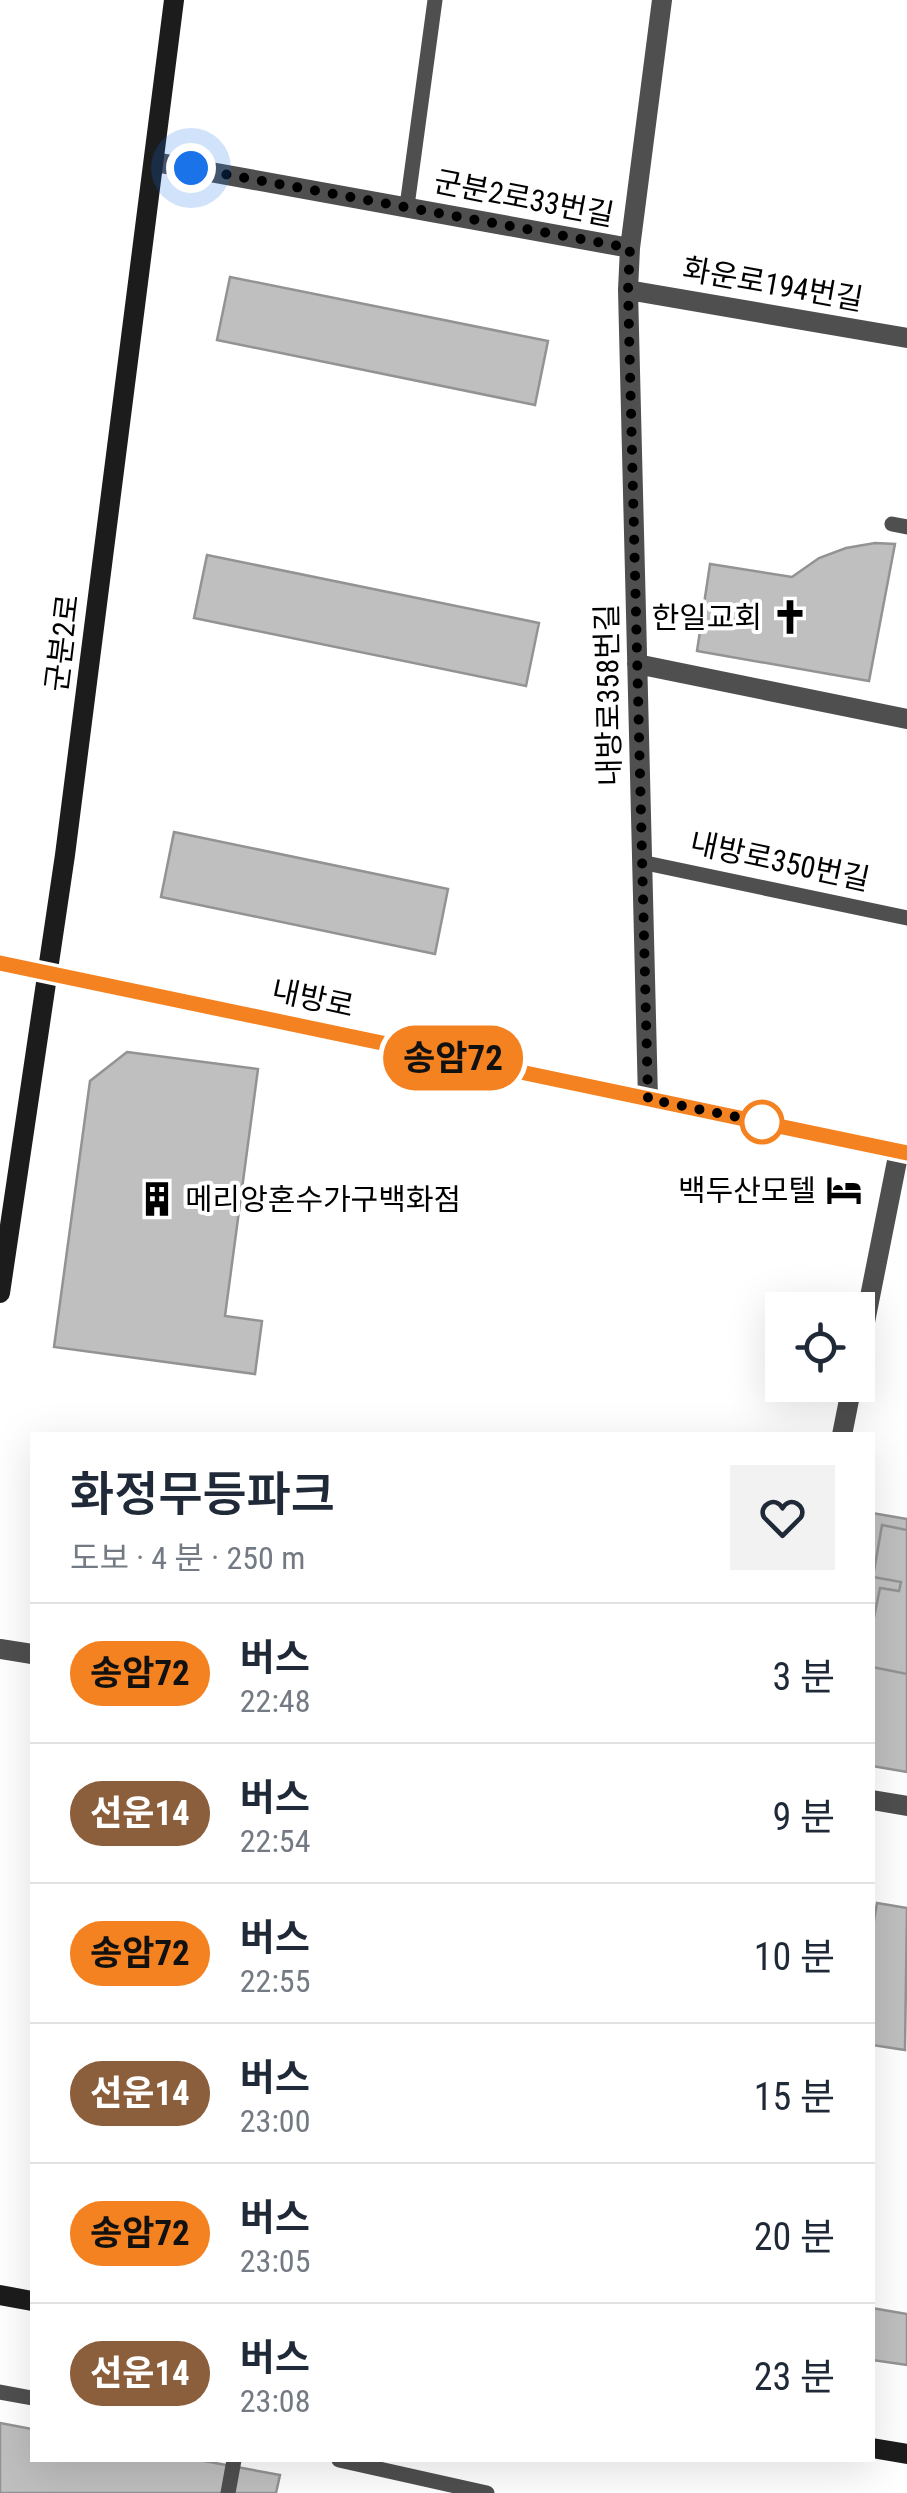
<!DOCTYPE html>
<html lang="ko">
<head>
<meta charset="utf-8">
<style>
	:root { --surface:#fff; --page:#f2f2f3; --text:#1f2937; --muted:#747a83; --line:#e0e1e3 }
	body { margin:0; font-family:"Roboto Condensed","Noto Sans KR",sans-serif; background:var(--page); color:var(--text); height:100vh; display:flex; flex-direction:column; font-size:38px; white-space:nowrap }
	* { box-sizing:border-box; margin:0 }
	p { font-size:32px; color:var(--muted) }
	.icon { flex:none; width:55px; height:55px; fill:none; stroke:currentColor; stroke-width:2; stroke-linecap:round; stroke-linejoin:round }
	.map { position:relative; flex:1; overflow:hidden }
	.side { position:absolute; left:30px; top:1432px; width:845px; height:1030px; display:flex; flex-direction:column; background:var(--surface); border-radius:0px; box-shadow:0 10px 40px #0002 }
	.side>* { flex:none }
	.badge { padding:0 20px; border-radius:32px; font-size:35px; line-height:65px }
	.tools { position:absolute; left:765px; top:1292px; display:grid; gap:20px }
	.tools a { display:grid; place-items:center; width:110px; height:110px; border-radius:0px; background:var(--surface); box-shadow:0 10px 40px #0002; font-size:50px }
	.you { position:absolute; width:50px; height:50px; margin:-25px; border:8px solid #fff; border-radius:50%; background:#1a73e8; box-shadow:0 0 0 15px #1a73e833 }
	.map>.badge { position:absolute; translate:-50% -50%; box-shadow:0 0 0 5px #fff }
	.round { display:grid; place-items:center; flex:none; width:105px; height:105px; border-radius:0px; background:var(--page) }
	.summary { display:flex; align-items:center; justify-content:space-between; height:170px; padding:0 40px }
	h1 { font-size:48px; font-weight:600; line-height:75px }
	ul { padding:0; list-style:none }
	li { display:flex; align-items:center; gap:30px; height:140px; padding:0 40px; border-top:2px solid var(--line) }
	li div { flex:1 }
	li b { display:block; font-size:38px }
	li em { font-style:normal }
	li .badge { min-width:110px; font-weight:700; text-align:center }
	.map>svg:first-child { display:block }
	.building { fill:#bfbfbf; stroke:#939393; stroke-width:2.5 }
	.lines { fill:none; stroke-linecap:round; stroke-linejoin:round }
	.lane { stroke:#4f4f4f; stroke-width:15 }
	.street { stroke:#4f4f4f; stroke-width:20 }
	.secondary { stroke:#1c1c1c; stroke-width:20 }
	.line-casing { stroke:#fff; stroke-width:22 }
	.line { stroke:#f58220; stroke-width:15 }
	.walk { stroke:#000; stroke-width:10; stroke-dasharray:0 18 }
	.stop-dot { fill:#fff; stroke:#f58220; stroke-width:5 }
	.labels { text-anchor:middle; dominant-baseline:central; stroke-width:8; stroke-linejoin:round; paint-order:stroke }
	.street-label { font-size:30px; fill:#000; stroke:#fff }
	.poi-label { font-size:30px; fill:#000; stroke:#fff; text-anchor:end }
</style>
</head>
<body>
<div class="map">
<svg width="907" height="2493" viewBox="0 0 907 2493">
	<rect width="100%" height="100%" fill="#fff"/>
	<path class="building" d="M 230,277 L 548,341 L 535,405 L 217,340 Z
		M 875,543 L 895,544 L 869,681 L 697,651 L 710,564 L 792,577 L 819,558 L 846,548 Z
		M 207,555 L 539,623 L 526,686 L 194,618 Z
		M 174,832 L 448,889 L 435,954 L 161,897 Z
		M 127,1052 L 258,1069 L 225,1316 L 262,1321 L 255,1374 L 54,1347 L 90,1081 Z
		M 872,1513 L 907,1519 L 907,1772 L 872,1766 Z
		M 882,1525 L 907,1530 L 907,1674 L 872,1667 L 872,1627 L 880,1588 L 899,1591 L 901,1582 L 873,1577 Z
		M 877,1903 L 907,1908 L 905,2050 L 872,2045 L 872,1932 Z
		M 872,2308 L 907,2314 L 907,2365 L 872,2360 Z
		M 0,2423 L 32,2429 L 32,2460 L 199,2460 L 280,2475 L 276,2493 L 0,2493 Z"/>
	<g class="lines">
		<path class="lane" d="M 407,206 L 435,0
			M 892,524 L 907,527
			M 641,862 L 907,918
			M 0,2392 L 32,2398
			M 339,2460 L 487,2493
			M 228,2493 L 234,2460"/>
		<path class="street" d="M 155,162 L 630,248
			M 628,290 L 907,338
			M 637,664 L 907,719
			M 648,1099 L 628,290 L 630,248 L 662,0
			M 858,1357 L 899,1151
			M 842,1435 L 852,1385
			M 0,1649 L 32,1654
			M 872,1800 L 907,1806"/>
		<path class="secondary" d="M 0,963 L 907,1153
			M 0,1293 L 65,855 L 174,0
			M 0,2295 L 32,2301
			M 872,2448 L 907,2454"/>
	</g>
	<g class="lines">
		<defs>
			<path id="line" d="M 0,963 L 907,1153"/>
		</defs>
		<use href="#line" class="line-casing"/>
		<use href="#line" class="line"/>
		<path class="walk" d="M 191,168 L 630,248 L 628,290 L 648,1099 L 762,1122"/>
	</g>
	<defs>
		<symbol id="church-bare" viewBox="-9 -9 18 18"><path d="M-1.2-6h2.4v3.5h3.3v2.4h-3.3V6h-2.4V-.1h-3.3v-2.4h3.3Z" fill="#000" stroke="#fff" stroke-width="2.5" paint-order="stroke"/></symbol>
		<symbol id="hotel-bare" viewBox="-9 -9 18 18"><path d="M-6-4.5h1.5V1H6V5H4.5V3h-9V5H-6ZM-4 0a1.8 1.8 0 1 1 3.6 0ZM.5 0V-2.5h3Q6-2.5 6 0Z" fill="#000" stroke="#fff" stroke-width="2.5" paint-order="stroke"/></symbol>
		<symbol id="building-bare" viewBox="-9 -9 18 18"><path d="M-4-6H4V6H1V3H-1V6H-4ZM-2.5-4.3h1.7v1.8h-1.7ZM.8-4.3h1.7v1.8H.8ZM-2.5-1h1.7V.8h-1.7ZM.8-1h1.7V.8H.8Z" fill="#000" stroke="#fff" stroke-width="2.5" paint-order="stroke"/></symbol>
	</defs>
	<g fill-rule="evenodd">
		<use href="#church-bare" x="765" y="592" width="50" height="50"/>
		<use href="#hotel-bare" x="819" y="1165" width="50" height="50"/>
		<use href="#building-bare" x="132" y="1174" width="50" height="50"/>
	</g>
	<circle class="stop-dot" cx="762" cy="1122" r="20"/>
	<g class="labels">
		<g class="street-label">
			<text transform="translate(524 198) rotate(11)">군분2로33번길</text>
			<text transform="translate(773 284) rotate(10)">화운로194번길</text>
			<text transform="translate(62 643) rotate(-83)">군분2로</text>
			<text transform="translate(608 695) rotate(-91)">내방로358번길</text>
			<text transform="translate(780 861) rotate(12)">내방로350번길</text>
			<text transform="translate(313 998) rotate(12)">내방로</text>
		</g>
		<g class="poi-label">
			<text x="762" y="617">한일교회</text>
			<text x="816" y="1190">백두산모텔</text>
			<text x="185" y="1199" text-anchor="start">메리앙혼수가구백화점</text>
		</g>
	</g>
</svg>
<div class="tools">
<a><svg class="icon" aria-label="locate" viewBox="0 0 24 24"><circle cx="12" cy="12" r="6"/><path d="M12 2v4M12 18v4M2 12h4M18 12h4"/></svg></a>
</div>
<div class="you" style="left:191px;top:168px"></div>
<b class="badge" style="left:453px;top:1058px;background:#f58220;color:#111">송암72</b>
<section class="side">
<div class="summary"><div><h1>화정무등파크</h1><p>도보 · 4 분 · 250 m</p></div><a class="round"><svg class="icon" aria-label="heart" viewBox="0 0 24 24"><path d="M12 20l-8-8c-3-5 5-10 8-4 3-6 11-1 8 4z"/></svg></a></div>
<ul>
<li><span class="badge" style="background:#f58220;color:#111">송암72</span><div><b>버스</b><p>22:48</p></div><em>3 분</em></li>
<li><span class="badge" style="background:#8b5e3c;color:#fff">선운14</span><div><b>버스</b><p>22:54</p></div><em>9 분</em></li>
<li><span class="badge" style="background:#f58220;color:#111">송암72</span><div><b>버스</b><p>22:55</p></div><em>10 분</em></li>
<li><span class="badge" style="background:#8b5e3c;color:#fff">선운14</span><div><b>버스</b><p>23:00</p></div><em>15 분</em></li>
<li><span class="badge" style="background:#f58220;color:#111">송암72</span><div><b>버스</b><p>23:05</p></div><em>20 분</em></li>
<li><span class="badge" style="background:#8b5e3c;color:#fff">선운14</span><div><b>버스</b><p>23:08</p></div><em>23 분</em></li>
</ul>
</section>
</div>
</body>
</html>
